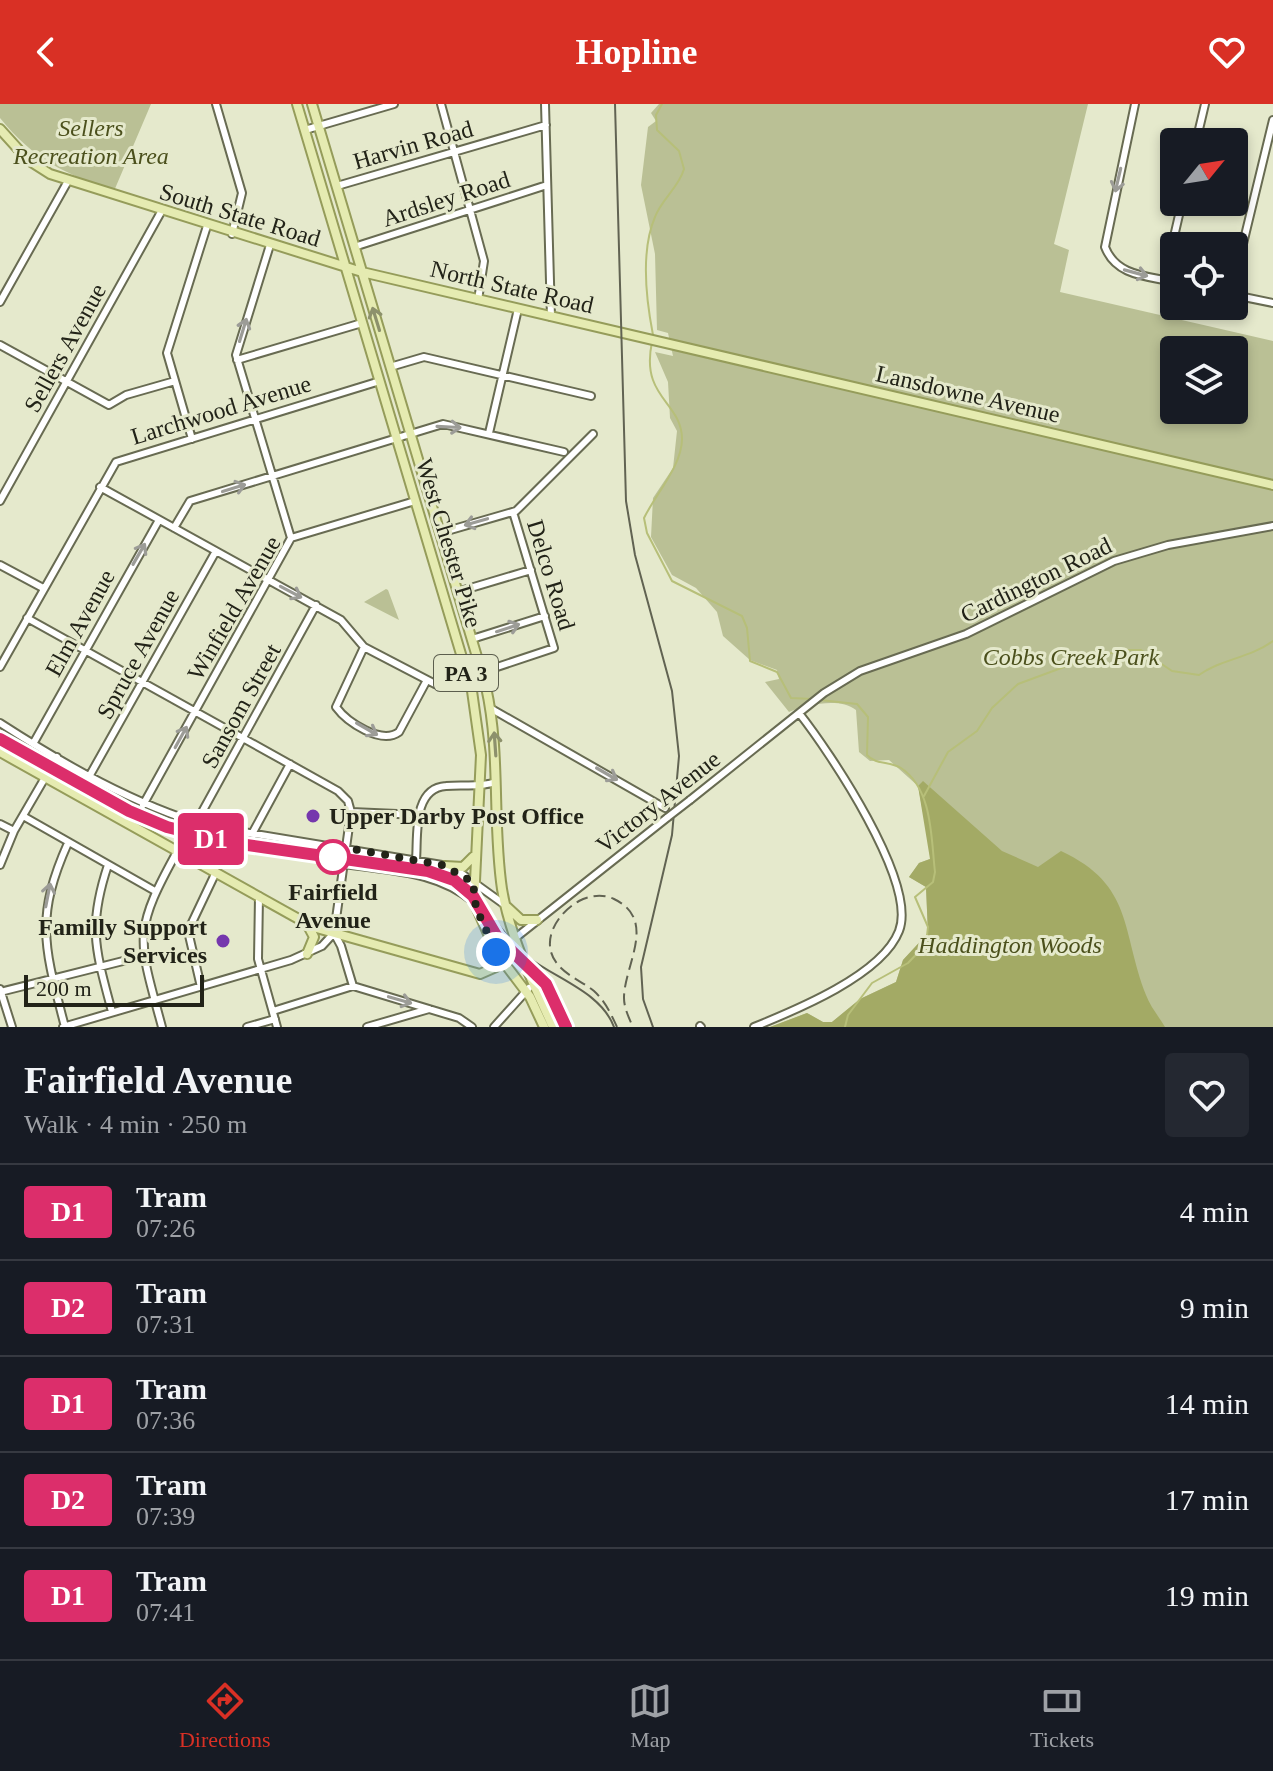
<!DOCTYPE html>
<html lang="en">
<head>
<meta charset="utf-8">
<style>
	:root { --surface:#171b24; --page:#242831; --text:#f1f3f6; --muted:#9ea1a6; --line:#363941; --accent:#d93025 }
	body { margin:0; font-family:Georgia,serif; background:var(--page); color:var(--text); height:100vh; display:flex; flex-direction:column; font-size:30px; white-space:nowrap }
	* { box-sizing:border-box; margin:0 }
	p { font-size:26px; color:var(--muted) }
	.icon { flex:none; width:44px; height:44px; fill:none; stroke:currentColor; stroke-width:2; stroke-linecap:round; stroke-linejoin:round }
	.map { position:relative; height:923px; overflow:hidden }
	.sheet { display:flex; flex-direction:column; background:var(--surface); flex:1 }
	.sheet>* { flex:none }
	.badge { padding:0 16px; border-radius:6px; font-size:28px; line-height:52px }
	.needle { width:52px; rotate:60deg }
	.fabs { position:absolute; left:1160px; top:24px; display:grid; gap:16px }
	.fabs a { display:grid; place-items:center; width:88px; height:88px; border-radius:8px; background:var(--surface); box-shadow:0 4px 12px #0003; font-size:40px }
	.scale { position:absolute; left:24px; bottom:20px; width:180px; box-sizing:border-box; padding-left:8px; border:4px solid #222318; border-top:0; font-size:22px; line-height:28px; white-space:nowrap; color:#222318; -webkit-text-stroke:6px #e5e9cc; paint-order:stroke }
	.you { position:absolute; width:40px; height:40px; margin:-20px; border:6px solid #fff; border-radius:50%; background:#1a73e8; box-shadow:0 0 0 12px #1a73e833 }
	.map>.badge { position:absolute; translate:-50% -50%; box-shadow:0 0 0 4px #fff }
	.round { display:grid; place-items:center; flex:none; width:84px; height:84px; border-radius:8px; background:var(--page) }
	.headline { display:flex; align-items:center; justify-content:space-between; height:136px; padding:0 24px }
	h1 { font-size:38px; font-weight:800; line-height:60px }
	ul { padding:0; list-style:none }
	li { display:flex; align-items:center; gap:24px; height:96px; padding:0 24px; border-top:2px solid var(--line) }
	li div { flex:1 }
	li b { display:block; font-size:30px }
	li em { font-style:normal }
	li .badge { min-width:88px; font-weight:700; text-align:center }
	header { display:flex; justify-content:space-between; align-items:center; height:104px; padding:0 24px; background:var(--accent); color:#fff; font-size:36px; font-weight:800 }
	.tabs { display:flex; justify-content:space-around; align-items:center; height:112px; border-top:2px solid var(--line); background:var(--surface); font-size:22px; color:var(--muted) }
	.tabs a { display:grid; justify-items:center; gap:4px }
	.tabs .current { color:var(--accent) }
	.map>svg:first-child { display:block }
	.green { fill:#bac095; fill-rule:evenodd }
	.forest { fill:#a3aa65 }
	.lines { fill:none; stroke-linecap:round; stroke-linejoin:round }
	.stream { stroke:#b7bf79; stroke-width:2 }
	.minor-casing { stroke:#686b52; stroke-width:10 }
	.major-casing { stroke:#959c5a; stroke-width:12 }
	.minor { stroke:#fff; stroke-width:6 }
	.major { stroke:#e5ebb1; stroke-width:8 }
	.tram { stroke:#616352; stroke-width:2 }
	.rail { stroke:#616352; stroke-width:2; stroke-dasharray:12 6; stroke-linecap:butt }
	.minor-bridge-casing { stroke:#686b52; stroke-width:10; stroke-linecap:butt }
	.minor-bridge { stroke:#fff; stroke-width:6 }
	.oneway { stroke:#9c9c97 }
	.oneway2 { stroke:#8d916c }
	.line-casing { stroke:#fff; stroke-width:18 }
	.line { stroke:#dc2e6b; stroke-width:12 }
	.walk { stroke:#222318; stroke-width:8; stroke-dasharray:0 14.4 }
	.poi-dot { fill:#7537ad; stroke:#e5e9cc; stroke-width:3 }
	.stop-dot { fill:#fff; stroke:#dc2e6b; stroke-width:4 }
	.labels { text-anchor:middle; dominant-baseline:central; stroke-width:6; stroke-linejoin:round; paint-order:stroke }
	.shield { fill:#e5e9cc; stroke:#5c5e4e; stroke-width:2 }
	.shield-label { font-size:22px; font-weight:bold; fill:#222318 }
	.park-label { font-size:24px; font-style:italic; fill:#4b501c; stroke:#e5e9cc }
	.street-label { font-size:24px; fill:#222318; stroke:#e5e9cc }
	.poi-label { font-size:24px; font-weight:bold; fill:#222318; stroke:#e5e9cc; text-anchor:start }
	.stop-label { font-size:24px; font-weight:bold; fill:#222318; stroke:#e5e9cc }
</style>
</head>
<body>
<header><svg class="icon" aria-label="back" viewBox="0 0 24 24"><path d="M15 5l-7 7 7 7"/></svg>Hopline<svg class="icon" aria-label="heart" viewBox="0 0 24 24"><path d="M12 20l-8-8c-3-5 5-10 8-4 3-6 11-1 8 4z"/></svg></header>
<div class="map">
<svg width="1273" height="923" viewBox="0 0 1273 923">
	<rect width="100%" height="100%" fill="#e5e9cc"/>
	<path class="green" d="M 0,0 L 151,0 L 114,87 C 64,69 34,56 0,14 Z
		M 659,0 L 1088,0 L 1054,140 L 1069,146 L 1060,188 L 1273,237 L 1273,923 L 770,923 L 807,909 L 823,918 L 832,918 L 860,895 L 896,878 L 903,856 L 928,829 L 926,783 L 909,773 L 919,759 L 930,755 L 930,746 L 918,682 L 889,656 L 870,657 L 859,648 L 856,606 C 839,593 807,601 789,608 L 765,578 L 779,575 L 777,566 L 750,556 L 723,532 L 717,508 L 696,484 L 672,471 L 651,433 L 653,394 L 673,364 L 677,327 L 670,314 L 668,278 L 655,248 L 673,252 L 668,229 L 657,226 L 655,150 L 641,81 L 648,23 L 656,17 L 651,9 ZM 1174,246 L 1234,246 L 1234,306 L 1174,306 Z
		M 386,485 L 388,486 L 399,516 L 364,498 Z"/>
	<path class="forest" d="M 923,677 L 1002,747 L 1038,763 L 1061,747 C 1134,781 1121,827 1146,891 C 1150,902 1159,913 1165,923 L 770,923 L 807,909 L 823,918 L 832,918 L 860,895 L 896,878 L 903,856 L 928,829 L 926,783 L 909,773 L 919,759 L 930,755 L 918,682 Z"/>
	<g class="lines">
		<path class="stream" d="M 653,231 C 646,195 640,148 655,113 C 662,95 679,83 684,65 L 679,47 L 657,26 L 656,11 L 662,0
			M 652,238 C 640,294 682,298 682,335 C 682,362 655,391 644,414 L 647,429 L 672,477 L 742,512 L 747,524 L 750,557 L 777,568 L 791,594 L 813,595
			M 820,596 L 857,600 L 868,613 L 867,651 C 876,661 889,657 901,664 C 933,685 931,735 935,768 L 933,778 L 915,793 L 928,823 L 926,840 L 908,859 L 872,879 L 848,911 L 845,923
			M 924,692 L 948,648 L 977,627 L 992,604 L 1018,580 L 1091,553 L 1127,546 L 1141,546 L 1172,567 L 1199,571 C 1223,554 1248,555 1273,537"/>
		<defs>
			<path id="minor" d="M 216,0 L 242,89 L 232,130
				M 441,0 L 484,157 L 478,196
				M 545,0 L 551,213
				M 1135,0 L 1105,143 C 1116,172 1147,172 1174,178
				M 305,26 L 394,0
				M 1196,38 L 1205,0
				M 337,82 L 546,21
				M 270,141 L 236,251 L 291,434
				M 354,143 L 547,81
				M 1164,176 L 1182,98
				M 1234,177 L 1273,16
				M 1234,191 L 1273,199
				M 0,198 L 68,77
				M 0,241 L 109,301 L 126,291 L 175,277
				M 237,256 L 362,219
				M 390,263 L 424,253 L 591,292
				M 489,329 L 518,205
				M 192,335 L 167,249 L 207,122
				M 100,383 L 341,516 L 364,543 L 435,580 L 467,573 L 554,544 L 513,408
				M 0,397 L 161,108
				M 174,424 L 190,397 L 443,320 L 564,348
				M 440,429 L 516,407 L 593,330
				M 0,461 L 43,484
				M 457,488 L 531,466
				M 27,514 L 338,687 L 348,697 L 351,708 L 334,829 L 322,842 L 291,856 L 63,923
				M 472,535 L 545,512
				M 364,543 L 336,603 C 347,618 381,641 399,628 L 427,576
				M 0,563 L 116,358 L 380,277
				M 490,604 L 665,704
				M 0,619 C 65,661 133,700 207,722 L 442,761 L 462,770 L 505,801
				M 33,640 L 159,416
				M 90,671 L 216,447
				M 690,696 L 824,589 L 860,567 L 966,530 L 1114,457 L 1168,441 L 1273,422
				M 143,701 L 291,434 L 415,397
				M 351,708 L 420,711
				M 23,712 L 155,787
				M 196,719 L 316,501
				M 0,720 L 14,727
				M 252,730 L 290,660
				M 416,756 C 418,733 412,684 446,682 C 465,680 478,684 496,678
				M 345,760 C 391,767 437,767 474,798
				M 0,761 L 14,727 L 57,653
				M 108,761 C 87,824 96,847 112,908
				M 259,792 L 258,855 L 277,923
				M 334,829 L 341,842 L 353,882 L 459,914 L 472,923
				M 514,835 L 668,713
				M 201,883 L 188,827 L 216,768
				M 0,885 L 12,923
				M 0,888 L 143,852
				M 273,907 L 353,882
				M 700,922 L 701,923
				M 65,923 C 45,845 34,815 68,739
				M 162,923 C 138,834 132,829 178,746
				M 247,923 L 275,915
				M 367,923 L 429,905
				M 494,923 L 529,884
				M 754,923 C 796,906 882,871 899,827 C 918,779 829,647 799,609"/>
			<path id="major" d="M 297,0 L 472,587 L 481,651 L 474,798 L 496,848 L 530,893 L 544,923
				M 312,0 L 486,583 C 501,650 492,718 502,785 C 510,834 533,878 553,923
				M 0,25 L 28,56 L 50,70 L 362,168 L 1273,381
				M 0,648 L 313,823 L 480,870 L 496,863 L 514,835
				M 445,762 L 463,763 L 473,753
				M 507,803 L 521,816 L 537,816
				M 307,850 L 314,833 L 307,820"/>
		</defs>
		<use href="#minor" class="minor-casing"/>
		<use href="#major" class="major-casing"/>
		<use href="#minor" class="minor"/>
		<use href="#major" class="major"/>
		<path class="tram" d="M 615,0 L 626,397 L 635,451 L 672,587 L 679,652 L 672,731 L 641,863 L 643,895 L 653,923
			M 0,631 C 54,662 109,699 168,720 C 256,752 355,745 445,769 C 483,787 496,827 528,853 C 556,875 601,888 614,923
			M 530,864 L 547,882 L 566,923"/>
		<path class="rail" d="M 617,923 C 611,910 605,897 594,887 C 583,878 569,873 559,862 C 538,839 557,809 579,797 C 590,791 604,790 614,795 C 658,816 624,861 624,894 C 624,904 629,914 633,923"/>
		<defs>
			<path id="minor-bridge" d="M 668,713 L 690,696"/>
		</defs>
		<use href="#minor-bridge" class="minor-bridge-casing"/>
		<use href="#minor-bridge" class="minor-bridge"/>
	</g>
	<defs><path id="oneway-shaft" d="M-6 0H5M1.5-3L5.5 0L1.5 3" fill="none" stroke-width="1.6" stroke-linecap="round" stroke-linejoin="round" transform="scale(2)"/></defs>
	<g class="oneway">
		<use href="#oneway-shaft" transform="translate(1118 76) rotate(103)"/>
		<use href="#oneway-shaft" transform="translate(1136 169) rotate(15)"/>
		<use href="#oneway-shaft" transform="translate(243 226) rotate(-73)"/>
		<use href="#oneway-shaft" transform="translate(449 323) rotate(3)"/>
		<use href="#oneway-shaft" transform="translate(234 384) rotate(-17)"/>
		<use href="#oneway-shaft" transform="translate(476 418) rotate(164)"/>
		<use href="#oneway-shaft" transform="translate(139 450) rotate(-60)"/>
		<use href="#oneway-shaft" transform="translate(291 488) rotate(28)"/>
		<use href="#oneway-shaft" transform="translate(508 524) rotate(-18)"/>
		<use href="#oneway-shaft" transform="translate(367 625) rotate(30)"/>
		<use href="#oneway-shaft" transform="translate(181 633) rotate(-61)"/>
		<use href="#oneway-shaft" transform="translate(607 670) rotate(30)"/>
		<use href="#oneway-shaft" transform="translate(48 791) rotate(-79)"/>
		<use href="#oneway-shaft" transform="translate(400 896) rotate(16)"/>
	</g>
	<g class="oneway2">
		<use href="#oneway-shaft" transform="translate(376 215) rotate(-107)"/>
		<use href="#oneway-shaft" transform="translate(495 640) rotate(-94)"/>
	</g>
	<g class="lines">
		<defs>
			<path id="line" d="M 0,635 L 129,707 L 167,723 L 226,738 L 428,767 L 454,776 L 473,792 L 497,833 L 546,880 L 566,923"/>
		</defs>
		<use href="#line" class="line-casing"/>
		<use href="#line" class="line"/>
		<path class="walk" d="M 333,753 L 341,743 L 442,761 L 473,778 L 476,804 L 496,848"/>
	</g>
	<g class="poi-dot">
		<circle cx="313" cy="712" r="8"/>
		<circle cx="223" cy="837" r="8"/>
	</g>
	<circle class="stop-dot" cx="333" cy="753" r="16"/>
	<g class="labels">
		<rect class="shield" x="434" y="551" width="64" height="36" rx="6"/>
		<g class="shield-label">
			<text x="466" y="569">PA 3</text>
		</g>
		<g class="park-label">
			<text x="91" y="24">Sellers<tspan x="91" dy="28">Recreation Area</tspan></text>
			<text x="1071" y="553">Cobbs Creek Park</text>
			<text x="1010" y="841">Haddington Woods</text>
		</g>
		<g class="street-label">
			<text transform="translate(413 41) rotate(-16)">Harvin Road</text>
			<text transform="translate(446 95) rotate(-18)">Ardsley Road</text>
			<text transform="translate(240 111) rotate(17)">South State Road</text>
			<text transform="translate(512 183) rotate(13)">North State Road</text>
			<text transform="translate(65 244) rotate(-61)">Sellers Avenue</text>
			<text transform="translate(968 290) rotate(13)">Lansdowne Avenue</text>
			<text transform="translate(221 306) rotate(-17)">Larchwood Avenue</text>
			<text transform="translate(449 439) rotate(73)">West Chester Pike</text>
			<text transform="translate(551 471) rotate(73)">Delco Road</text>
			<text transform="translate(1036 476) rotate(-26)">Cardington Road</text>
			<text transform="translate(234 504) rotate(-60)">Winfield Avenue</text>
			<text transform="translate(80 519) rotate(-61)">Elm Avenue</text>
			<text transform="translate(138 550) rotate(-61)">Spruce Avenue</text>
			<text transform="translate(241 602) rotate(-61)">Sansom Street</text>
			<text transform="translate(658 698) rotate(-38)">Victory Avenue</text>
		</g>
		<g class="poi-label">
			<text x="329" y="712">Upper Darby Post Office</text>
			<text x="207" y="823" text-anchor="end">Familly Support<tspan x="207" dy="28">Services</tspan></text>
		</g>
		<g class="stop-label">
			<text x="333" y="788">Fairfield<tspan x="333" dy="28">Avenue</tspan></text>
		</g>
	</g>
</svg>
<div class="fabs">
<a><svg class="needle" viewBox="-14 -14 28 28"><path d="M0-13l5 13h-10z" fill="#e53935"/><path d="M0 13l5-13h-10z" fill="#9ea1a6"/></svg></a>
<a><svg class="icon" aria-label="locate" viewBox="0 0 24 24"><circle cx="12" cy="12" r="6"/><path d="M12 2v4M12 18v4M2 12h4M18 12h4"/></svg></a>
<a><svg class="icon" aria-label="layers" viewBox="0 0 24 24"><path d="M12 4l9 5-9 5-9-5zM3 14l9 5 9-5"/></svg></a>
</div>
<div class="scale">200 m</div>
<div class="you" style="left:496px;top:848px"></div>
<b class="badge" style="left:211px;top:735px;background:#dc2e6b;color:#fff">D1</b>
</div>
<section class="sheet">
<div class="headline"><div><h1>Fairfield Avenue</h1><p>Walk · 4 min · 250 m</p></div><a class="round"><svg class="icon" aria-label="heart" viewBox="0 0 24 24"><path d="M12 20l-8-8c-3-5 5-10 8-4 3-6 11-1 8 4z"/></svg></a></div>
<ul>
<li><span class="badge" style="background:#dc2e6b;color:#fff">D1</span><div><b>Tram</b><p>07:26</p></div><em>4 min</em></li>
<li><span class="badge" style="background:#dc2e6b;color:#fff">D2</span><div><b>Tram</b><p>07:31</p></div><em>9 min</em></li>
<li><span class="badge" style="background:#dc2e6b;color:#fff">D1</span><div><b>Tram</b><p>07:36</p></div><em>14 min</em></li>
<li><span class="badge" style="background:#dc2e6b;color:#fff">D2</span><div><b>Tram</b><p>07:39</p></div><em>17 min</em></li>
<li><span class="badge" style="background:#dc2e6b;color:#fff">D1</span><div><b>Tram</b><p>07:41</p></div><em>19 min</em></li>
</ul>
</section>
<nav class="tabs">
<a class="current"><svg class="icon" aria-label="directions" viewBox="0 0 24 24"><path d="M12 3l9 9-9 9-9-9zM9 14v-3h6M13 9l2 2-2 2"/></svg>Directions</a>
<a><svg class="icon" aria-label="map" viewBox="0 0 24 24"><path d="M3 6l6-2 6 2 6-2v14l-6 2-6-2-6 2zM9 4v14M15 6v14"/></svg>Map</a>
<a><svg class="icon" aria-label="tickets" viewBox="0 0 24 24"><path d="M3 7h18v10H3zM15 7v10"/></svg>Tickets</a>
</nav>
</body>
</html>
